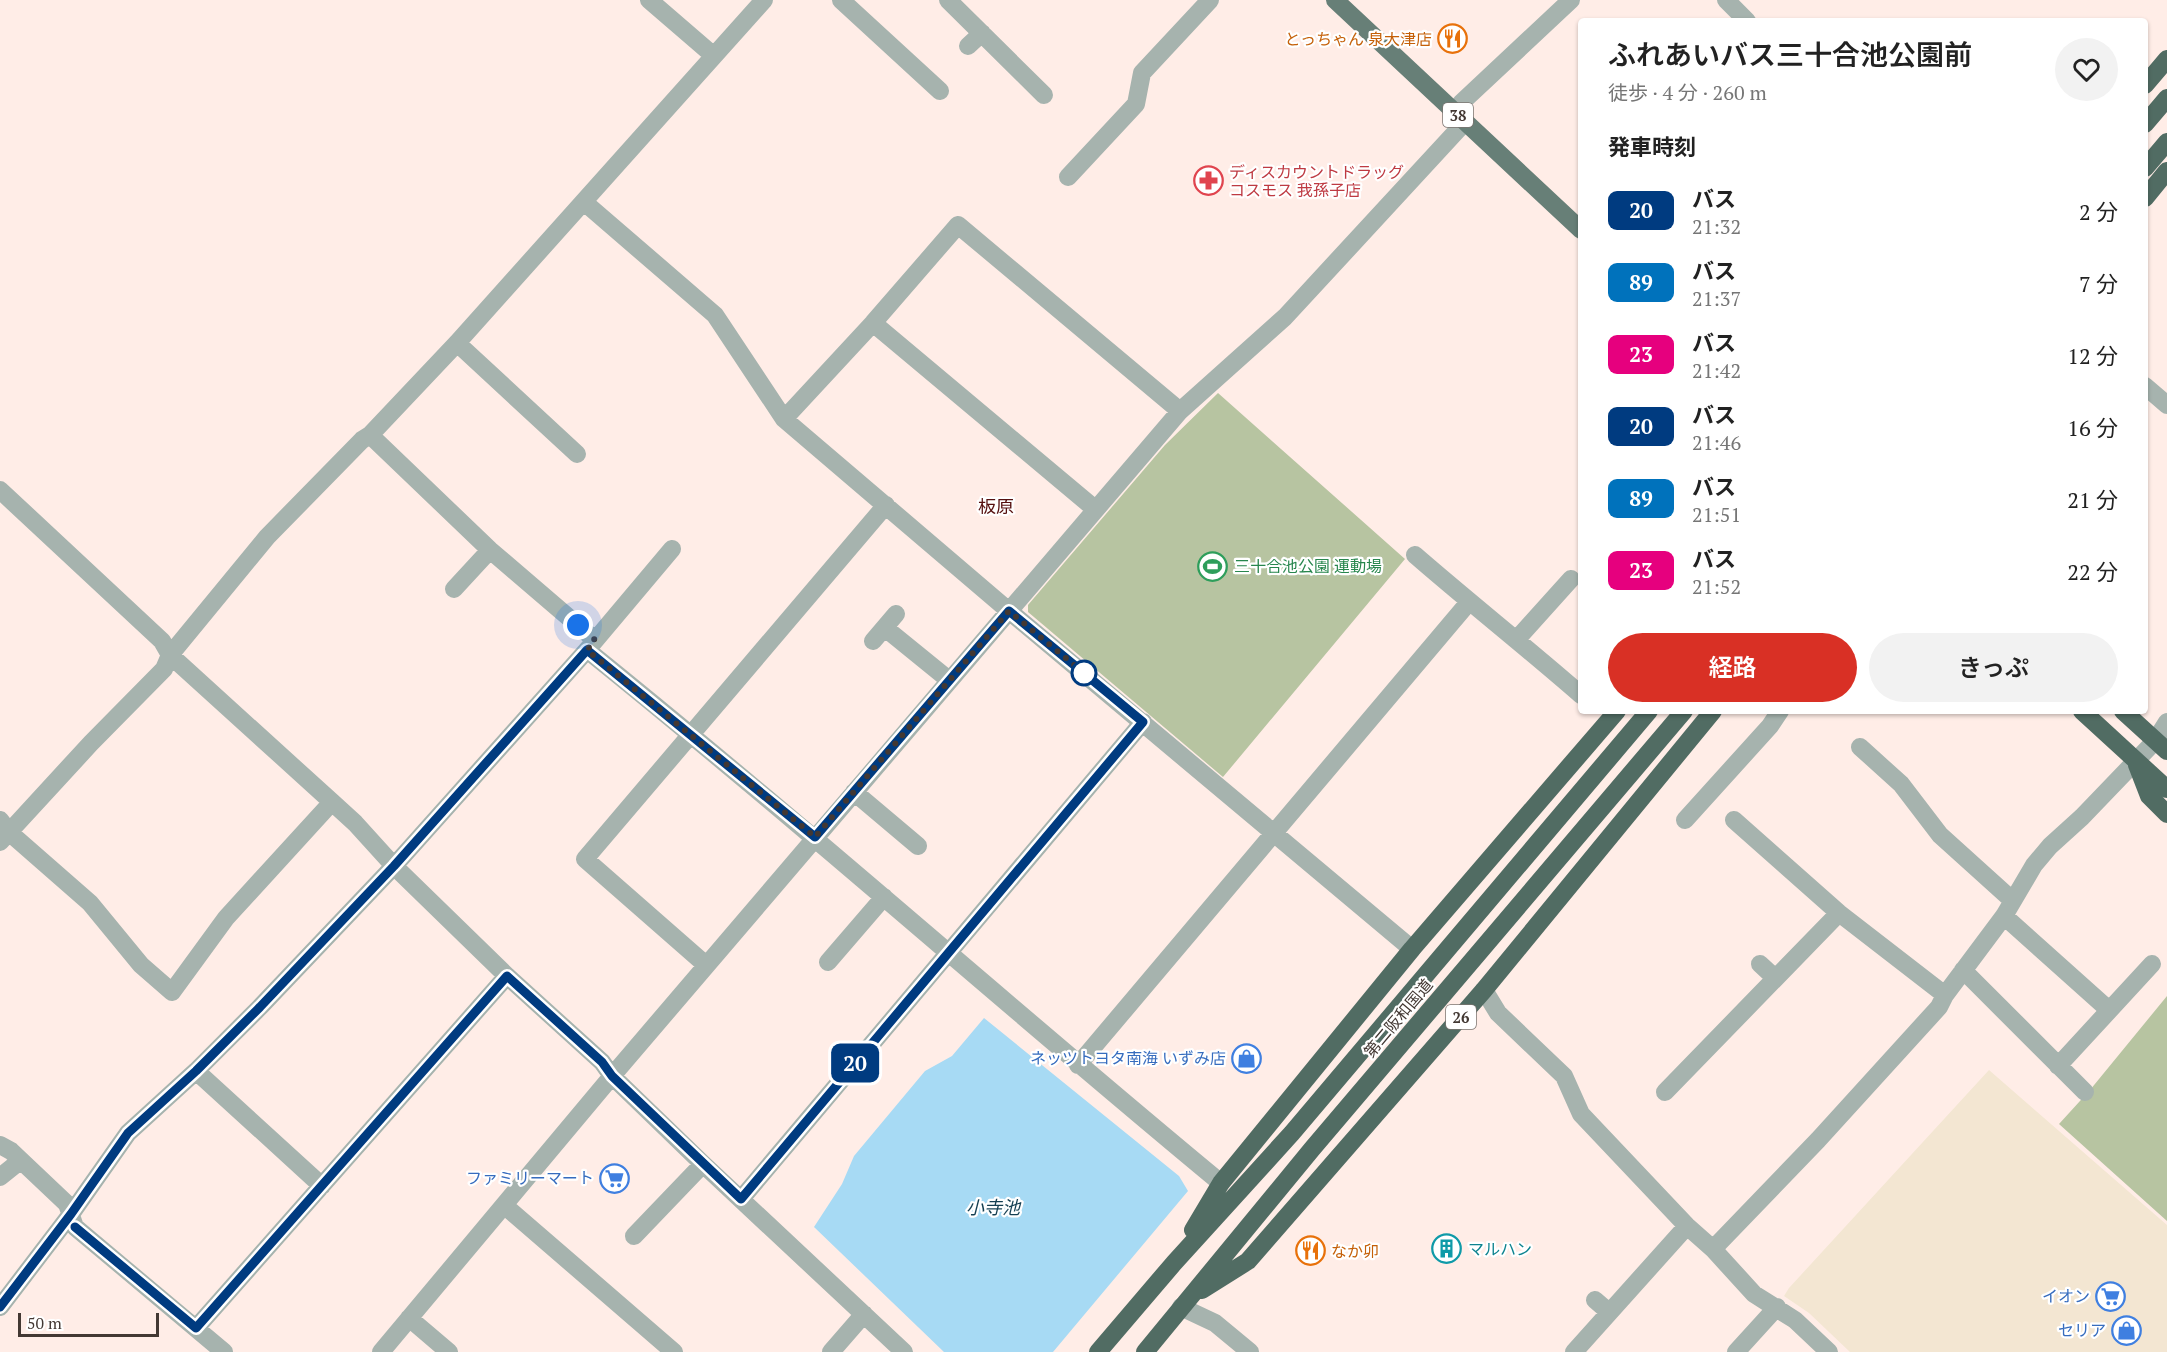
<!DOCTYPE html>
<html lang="ja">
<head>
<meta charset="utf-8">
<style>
	:root { --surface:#fff; --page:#f2f2f2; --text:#222; --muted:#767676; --accent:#d93025 }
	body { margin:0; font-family:"PT Serif","Noto Sans JP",serif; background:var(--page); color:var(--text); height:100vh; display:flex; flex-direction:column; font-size:22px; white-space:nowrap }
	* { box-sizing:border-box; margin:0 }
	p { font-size:20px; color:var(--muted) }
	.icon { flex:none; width:33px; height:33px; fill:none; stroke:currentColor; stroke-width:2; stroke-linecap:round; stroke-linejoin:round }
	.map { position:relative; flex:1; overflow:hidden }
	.details { position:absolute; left:1578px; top:18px; width:570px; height:696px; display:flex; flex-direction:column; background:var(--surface); border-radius:6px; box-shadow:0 2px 4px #0004 }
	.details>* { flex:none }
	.badge { padding:0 12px; border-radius:9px; font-size:21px; line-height:39px }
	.scale { position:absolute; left:18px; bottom:15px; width:141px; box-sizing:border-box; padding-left:6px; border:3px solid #433833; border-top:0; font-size:16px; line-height:21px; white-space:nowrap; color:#433833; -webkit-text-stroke:4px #fff; paint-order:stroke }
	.you { position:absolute; width:30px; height:30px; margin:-15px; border:4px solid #fff; border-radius:50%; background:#1a73e8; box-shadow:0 0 0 9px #1a73e833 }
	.map>.badge { position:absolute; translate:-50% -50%; box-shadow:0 0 0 3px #fff }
	h2 { padding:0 30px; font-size:22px; line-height:54px }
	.round { display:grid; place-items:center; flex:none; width:63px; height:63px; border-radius:32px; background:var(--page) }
	.headline { display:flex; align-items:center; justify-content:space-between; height:102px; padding:0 30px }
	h1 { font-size:28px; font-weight:600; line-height:45px }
	.action { display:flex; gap:12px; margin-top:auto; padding:12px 30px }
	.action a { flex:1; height:69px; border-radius:36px; background:var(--accent); color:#fff; font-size:24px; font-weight:600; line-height:69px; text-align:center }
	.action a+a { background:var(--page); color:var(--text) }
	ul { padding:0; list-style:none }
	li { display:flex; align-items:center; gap:18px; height:72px; padding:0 30px }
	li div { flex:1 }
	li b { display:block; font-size:22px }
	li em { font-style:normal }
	li .badge { min-width:66px; font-weight:700; text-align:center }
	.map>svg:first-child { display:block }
	.commercial { fill:#f3e6d2 }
	.park { fill:#b7c4a1 }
	.water { fill:#a7daf4 }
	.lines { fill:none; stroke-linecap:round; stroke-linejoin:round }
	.minor { stroke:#a6b3ae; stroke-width:18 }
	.major { stroke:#677f77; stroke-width:18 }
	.highway { stroke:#516c63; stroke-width:18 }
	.line-casing { stroke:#fff; stroke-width:14 }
	.line { stroke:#003b80; stroke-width:9 }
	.walk { stroke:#433833; stroke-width:6; stroke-dasharray:0 10.8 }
	.stop-dot { fill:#fff; stroke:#003b80; stroke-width:3 }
	.labels { text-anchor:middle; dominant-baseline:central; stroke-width:4.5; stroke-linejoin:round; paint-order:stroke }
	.shield { fill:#fff; stroke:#7b7470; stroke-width:1.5 }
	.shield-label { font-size:15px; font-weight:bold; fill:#433833 }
	.food-label { font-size:16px; fill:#c56008; stroke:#fff; text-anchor:end }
	.health-label { font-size:16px; fill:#be3a42; stroke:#fff; text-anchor:start }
	.leisure-label { font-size:16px; fill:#27864d; stroke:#fff; text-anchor:start }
	.street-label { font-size:16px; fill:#433833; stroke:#fff }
	.shop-label { font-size:16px; fill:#366cbe; stroke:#fff; text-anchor:end }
	.culture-label { font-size:16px; fill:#0d838f; stroke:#fff; text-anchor:start }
	.neighbourhood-label { font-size:18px; fill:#55100f; stroke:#fff }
	.water-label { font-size:18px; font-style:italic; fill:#143f52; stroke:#fff }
</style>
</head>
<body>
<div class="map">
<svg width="2167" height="1352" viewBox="0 0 2167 1352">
	<rect width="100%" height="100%" fill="#ffede7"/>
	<path class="commercial" d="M 1989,1070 L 2167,1225 L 2167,1352 L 1850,1352 L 1809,1313 L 1784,1296 L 1789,1288 Z"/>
	<path class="park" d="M 1218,393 L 1405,559 L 1223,777 L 1028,612 L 1028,605 L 1165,445 Z
		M 2167,996 L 2167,1221 L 2059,1124 L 2090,1090 Z"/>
	<path class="water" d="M 984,1018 L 1179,1176 L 1188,1191 L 1053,1352 L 944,1352 L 814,1227 L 842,1184 L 854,1156 L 925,1071 L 952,1056 Z"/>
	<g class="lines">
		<path class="minor" d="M 649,0 L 714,56
			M 841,0 L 940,91
			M 948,0 L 1044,95
			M 1726,0 L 1747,21
			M 968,46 L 982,33
			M 1068,177 L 1136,104 L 1142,73 L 1210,0
			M 584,202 L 715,315 L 784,419 L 1009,611 L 1412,949
			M 873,323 L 1095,509
			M 457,343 L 577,454
			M 2145,386 L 2167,405
			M 784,419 L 873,323 L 958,225 L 1180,411
			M 370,435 L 490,550 L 595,640
			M 0,490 L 162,641 L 170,655 L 332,802 L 355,823 L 394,866 L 507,976 L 602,1062 L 612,1076 L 703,1164 L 904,1352
			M 1415,555 C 1469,602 1526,647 1581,695
			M 454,589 L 490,550
			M 885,628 L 949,680
			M 1517,639 L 1571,579
			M 873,641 L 896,614
			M 587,650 C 802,823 1008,1007 1221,1183
			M 1860,747 L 1901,784 L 1940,835 L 2012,900
			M 854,792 L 918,846
			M 0,820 L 10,833 L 90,903 L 141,965 L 172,992 L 226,918 L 332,802
			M 1685,820 L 1770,726 L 1780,711
			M 1734,820 L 1839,913 L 1945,995
			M 0,842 L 91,743 L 164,669 L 170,655 L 267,537 L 362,440 L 370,435 L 457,343 L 764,0
			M 2004,916 L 2109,1010
			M 828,962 L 884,897
			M 1760,964 L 1775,978
			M 706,965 L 585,859 L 886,505
			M 1963,970 L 2085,1092
			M 1484,990 L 1498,1013 L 1564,1076 L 1581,1114 L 1687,1226 L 1713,1249 L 1754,1294 L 1795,1320 L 1829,1352
			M 1078,1065 L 1469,602
			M 2058,1066 L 2152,964
			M 196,1071 L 322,1186
			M 1665,1092 L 1839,913
			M 0,1145 L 11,1151 L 67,1204 L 75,1227 L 224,1352
			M 0,1177 L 20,1161
			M 741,1199 L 1143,722
			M 505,1206 L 674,1352
			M 634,1236 L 703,1164
			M 1713,1249 L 1818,1140 L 1939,1007 L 1945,995 L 2004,916 L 2034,865 L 2050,846 L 2082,817 L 2155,741 L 2167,722
			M 1595,1300 L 1609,1312
			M 0,1307 L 71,1214 L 128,1133 L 196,1071 L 260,1007 L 394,866 L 587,650 L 672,549
			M 1181,1307 L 1215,1323 L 1250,1352
			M 409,1318 L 449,1352
			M 196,1328 L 507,976
			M 381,1352 L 612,1076 L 1180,411 L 1285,317 L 1465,122 L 1461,103 L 1571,0
			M 831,1352 L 864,1314
			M 1574,1352 L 1687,1226
			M 1736,1352 L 1777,1307"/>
		<path class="major" d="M 1335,0 L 1581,230"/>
		<path class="highway" d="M 2145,85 L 2167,59
			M 2145,124 L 2167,98
			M 2145,168 L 2167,142
			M 2145,198 L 2167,171
			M 2082,711 L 2167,789
			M 2123,711 L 2167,751
			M 2137,765 L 2149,796 L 2167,814
			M 1193,1230 L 1221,1183 L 1412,949 L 1617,711
			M 1202,1290 L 1248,1261 L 1484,990 L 1713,711
			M 1098,1352 L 1174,1263 L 1292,1133 L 1649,711
			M 1145,1352 L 1312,1149 L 1684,711"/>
	</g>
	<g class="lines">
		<defs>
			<path id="line" d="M 0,1307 L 71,1214 L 128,1133 L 196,1071 L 260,1007 L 394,866 L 587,650 L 815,837 L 1009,611 L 1143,722 L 741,1199 L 612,1076 L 602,1062 L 507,976 L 196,1328 L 75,1227"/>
		</defs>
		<use href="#line" class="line-casing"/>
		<use href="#line" class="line"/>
		<path class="walk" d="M 578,625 L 595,640 L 587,650 L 815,837 L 1009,611 L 1084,673"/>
	</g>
	<defs>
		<symbol id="restaurant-ring" viewBox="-11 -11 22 22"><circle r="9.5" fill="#fff" stroke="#e8710a" stroke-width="1.5"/><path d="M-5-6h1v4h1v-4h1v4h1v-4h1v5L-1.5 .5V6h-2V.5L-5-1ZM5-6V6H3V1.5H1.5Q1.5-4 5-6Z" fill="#e8710a"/></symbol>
		<symbol id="pharmacy-ring" viewBox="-11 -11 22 22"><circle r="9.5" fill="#fff" stroke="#e0444e" stroke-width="1.5"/><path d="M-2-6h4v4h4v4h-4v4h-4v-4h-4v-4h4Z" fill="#e0444e"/></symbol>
		<symbol id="stadium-ring" viewBox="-11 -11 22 22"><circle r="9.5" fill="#fff" stroke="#2e9e5b" stroke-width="1.5"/><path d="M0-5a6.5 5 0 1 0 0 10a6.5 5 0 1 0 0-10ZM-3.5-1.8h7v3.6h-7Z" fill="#2e9e5b"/></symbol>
		<symbol id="shop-ring" viewBox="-11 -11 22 22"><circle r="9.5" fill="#fff" stroke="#3f7fe0" stroke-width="1.5"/><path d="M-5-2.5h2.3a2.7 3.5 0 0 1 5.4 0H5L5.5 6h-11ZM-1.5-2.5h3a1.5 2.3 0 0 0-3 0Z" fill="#3f7fe0"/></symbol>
		<symbol id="supermarket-ring" viewBox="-11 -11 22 22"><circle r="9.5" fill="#fff" stroke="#3f7fe0" stroke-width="1.5"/><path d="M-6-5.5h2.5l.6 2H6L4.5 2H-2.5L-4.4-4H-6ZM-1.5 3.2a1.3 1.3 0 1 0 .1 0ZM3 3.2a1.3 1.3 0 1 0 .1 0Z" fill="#3f7fe0"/></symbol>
		<symbol id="building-ring" viewBox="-11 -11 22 22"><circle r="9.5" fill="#fff" stroke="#0f9aa8" stroke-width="1.5"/><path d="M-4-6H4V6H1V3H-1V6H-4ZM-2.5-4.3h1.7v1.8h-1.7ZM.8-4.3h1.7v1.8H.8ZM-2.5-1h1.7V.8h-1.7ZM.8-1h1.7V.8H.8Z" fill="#0f9aa8"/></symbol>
	</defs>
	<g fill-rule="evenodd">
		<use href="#restaurant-ring" x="1436" y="22" width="33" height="33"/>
		<use href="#pharmacy-ring" x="1192" y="164" width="33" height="33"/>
		<use href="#stadium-ring" x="1196" y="550" width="33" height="33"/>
		<use href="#shop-ring" x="1230" y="1042" width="33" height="33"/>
		<use href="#supermarket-ring" x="598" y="1162" width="33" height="33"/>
		<use href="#building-ring" x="1430" y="1232" width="33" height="33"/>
		<use href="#restaurant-ring" x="1294" y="1234" width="33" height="33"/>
		<use href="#supermarket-ring" x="2094" y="1280" width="33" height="33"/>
		<use href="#shop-ring" x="2110" y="1314" width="33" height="33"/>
	</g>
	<circle class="stop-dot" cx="1084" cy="673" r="12"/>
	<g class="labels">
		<g class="shield">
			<rect x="1443" y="103" width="30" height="24" rx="4.5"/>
			<rect x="1446" y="1005" width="30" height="24" rx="4.5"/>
		</g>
		<g class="shield-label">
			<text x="1458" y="115">38</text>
			<text x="1461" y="1017">26</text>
		</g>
		<g class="food-label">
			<text x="1432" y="39">とっちゃん 泉大津店</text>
			<text x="1331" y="1251" text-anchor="start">なか卯</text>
		</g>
		<g class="health-label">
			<text x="1229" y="172">ディスカウントドラッグ<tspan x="1229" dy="18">コスモス 我孫子店</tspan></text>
		</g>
		<g class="leisure-label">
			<text x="1234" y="566">三十合池公園 運動場</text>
		</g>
		<g class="street-label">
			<text transform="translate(1398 1018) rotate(-50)">第二阪和国道</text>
		</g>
		<g class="shop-label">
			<text x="1226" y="1058">ネッツトヨタ南海 いずみ店</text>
			<text x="594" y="1178">ファミリーマート</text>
			<text x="2090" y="1296">イオン</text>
			<text x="2106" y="1330">セリア</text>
		</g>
		<g class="culture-label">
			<text x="1468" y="1249">マルハン</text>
		</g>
		<g class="neighbourhood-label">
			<text x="996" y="506">板原</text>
		</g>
		<g class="water-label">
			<text x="993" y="1207">小寺池</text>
		</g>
	</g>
</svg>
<div class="scale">50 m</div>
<div class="you" style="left:578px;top:625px"></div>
<b class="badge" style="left:855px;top:1063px;background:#003b80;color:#fff">20</b>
<section class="details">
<div class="headline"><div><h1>ふれあいバス三十合池公園前</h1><p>徒歩 · 4 分 · 260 m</p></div><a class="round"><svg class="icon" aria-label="heart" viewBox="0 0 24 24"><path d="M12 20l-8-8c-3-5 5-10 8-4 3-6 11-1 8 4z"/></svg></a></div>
<h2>発車時刻</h2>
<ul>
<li><span class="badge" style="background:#003b80;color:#fff">20</span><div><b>バス</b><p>21:32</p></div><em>2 分</em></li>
<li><span class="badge" style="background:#0072bc;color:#fff">89</span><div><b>バス</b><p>21:37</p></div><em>7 分</em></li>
<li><span class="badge" style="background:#e6007e;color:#fff">23</span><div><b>バス</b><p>21:42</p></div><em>12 分</em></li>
<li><span class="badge" style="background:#003b80;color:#fff">20</span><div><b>バス</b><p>21:46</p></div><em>16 分</em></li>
<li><span class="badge" style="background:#0072bc;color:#fff">89</span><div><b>バス</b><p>21:51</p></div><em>21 分</em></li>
<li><span class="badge" style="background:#e6007e;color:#fff">23</span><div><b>バス</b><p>21:52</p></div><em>22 分</em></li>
</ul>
<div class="action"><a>経路</a><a>きっぷ</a></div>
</section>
</div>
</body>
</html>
